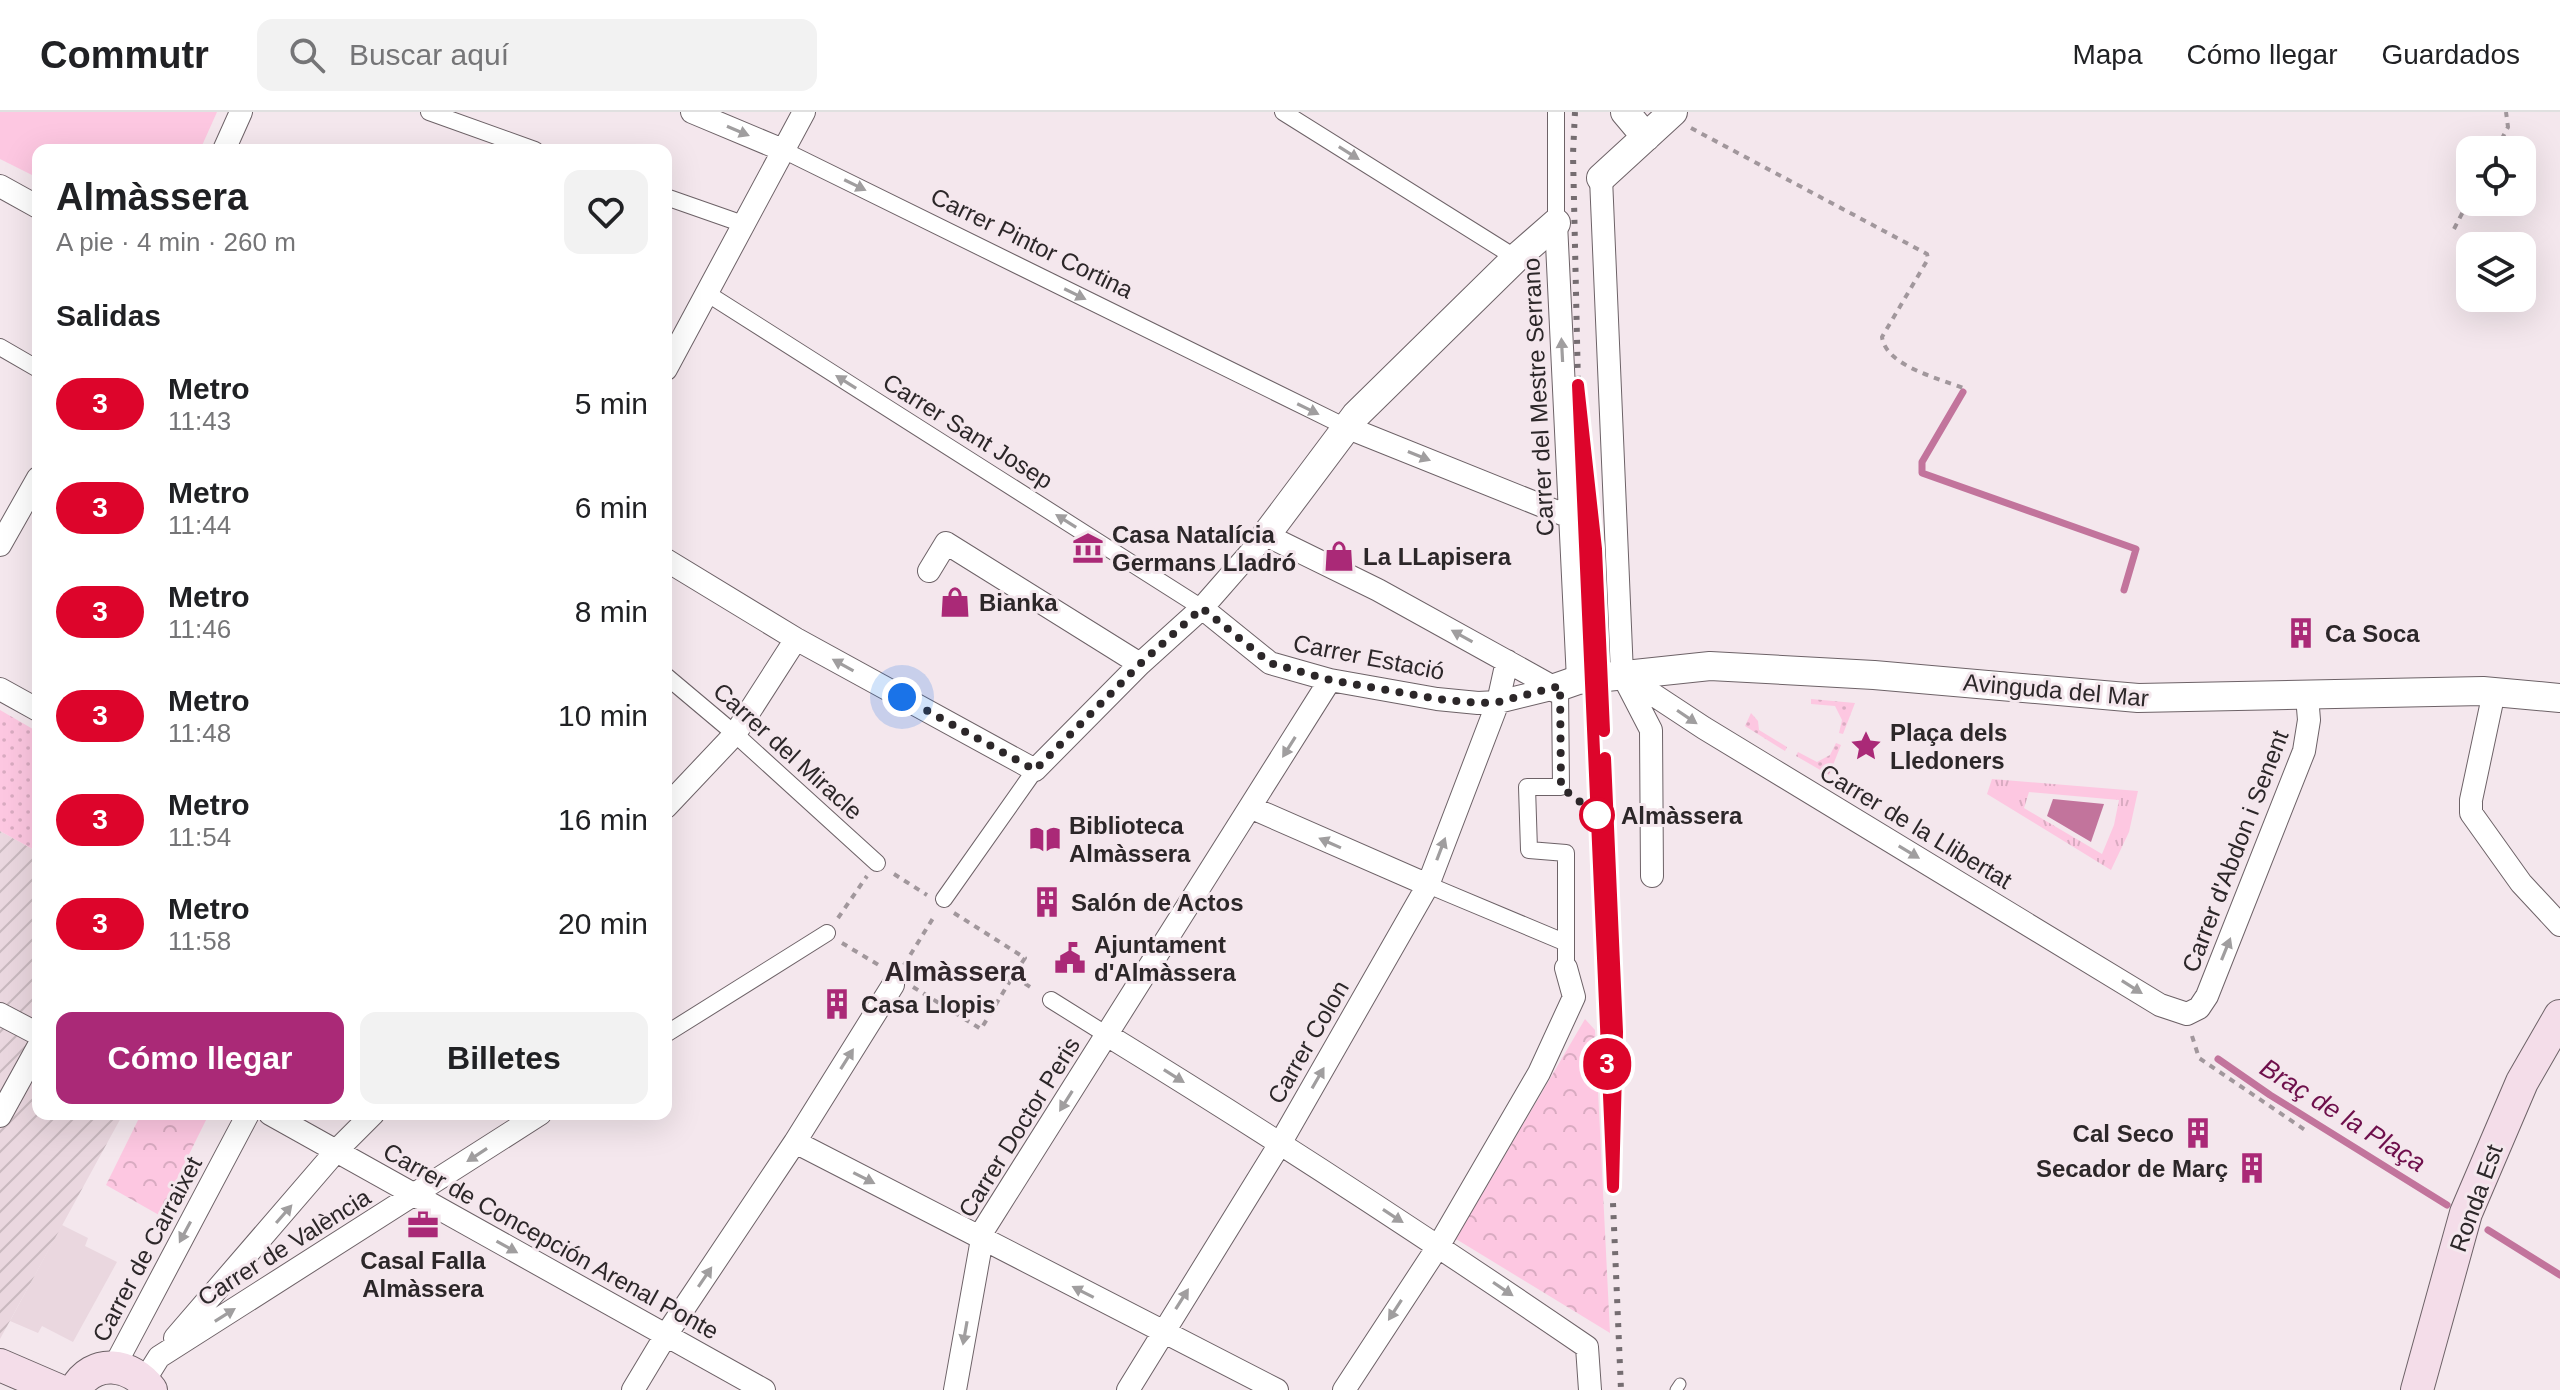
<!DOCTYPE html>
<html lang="es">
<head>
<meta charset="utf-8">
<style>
	:root { --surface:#fff; --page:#f2f2f2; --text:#202124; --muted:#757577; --line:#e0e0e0; --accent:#aa2977 }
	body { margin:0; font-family:Helvetica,sans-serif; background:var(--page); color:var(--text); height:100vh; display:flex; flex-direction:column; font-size:30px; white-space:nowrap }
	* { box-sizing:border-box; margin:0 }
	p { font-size:26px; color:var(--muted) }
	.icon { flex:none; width:44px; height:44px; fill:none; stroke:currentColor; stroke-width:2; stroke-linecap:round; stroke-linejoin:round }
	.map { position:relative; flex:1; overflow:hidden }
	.sheet { position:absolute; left:32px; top:32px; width:640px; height:976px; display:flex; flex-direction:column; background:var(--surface); border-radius:16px; box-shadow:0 8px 32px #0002 }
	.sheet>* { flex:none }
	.badge { padding:0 16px; border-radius:26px; font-size:28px; line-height:52px }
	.fabs { position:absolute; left:2456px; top:24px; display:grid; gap:16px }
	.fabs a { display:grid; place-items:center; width:80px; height:80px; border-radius:16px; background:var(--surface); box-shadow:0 8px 32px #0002; font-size:40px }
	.you { position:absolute; width:40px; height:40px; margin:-20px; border:6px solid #fff; border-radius:50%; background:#1a73e8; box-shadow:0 0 0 12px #1a73e833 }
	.map>.badge { position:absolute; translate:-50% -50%; box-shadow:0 0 0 4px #fff }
	h2 { padding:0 24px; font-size:30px; line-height:72px }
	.round { display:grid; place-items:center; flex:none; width:84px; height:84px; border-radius:16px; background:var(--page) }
	.summary { display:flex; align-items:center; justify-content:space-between; height:136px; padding:0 24px }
	h1 { font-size:38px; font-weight:700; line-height:60px }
	.button { display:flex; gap:16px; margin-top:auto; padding:16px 24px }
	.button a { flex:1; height:92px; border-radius:16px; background:var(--accent); color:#fff; font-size:32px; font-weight:700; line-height:92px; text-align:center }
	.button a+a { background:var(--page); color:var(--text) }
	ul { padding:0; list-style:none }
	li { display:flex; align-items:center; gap:24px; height:104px; padding:0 24px }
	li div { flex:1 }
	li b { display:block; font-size:30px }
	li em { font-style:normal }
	li .badge { min-width:88px; font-weight:700; text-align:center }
	header { display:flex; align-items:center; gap:48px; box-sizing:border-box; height:112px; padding:0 40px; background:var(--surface); border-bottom:2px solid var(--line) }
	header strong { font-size:38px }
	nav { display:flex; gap:44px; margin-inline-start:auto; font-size:28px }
	.search { width:560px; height:72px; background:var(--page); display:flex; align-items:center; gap:20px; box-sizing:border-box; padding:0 28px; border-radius:16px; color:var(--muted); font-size:30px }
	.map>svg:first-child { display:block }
	.built { fill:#ead7df }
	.industrial { fill:url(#industrial-furrows) }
	.grass { fill:url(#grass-tufts); fill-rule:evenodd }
	.park { fill:url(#park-crowns) }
	.garden { fill:url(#garden-dots) }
	.pitch { fill:#fdc7e1 }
	.water { fill:#c2749c }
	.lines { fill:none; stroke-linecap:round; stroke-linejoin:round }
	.stream { stroke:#c2749c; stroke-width:7 }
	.service-casing { stroke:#6d6267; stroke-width:13 }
	.pedestrian-casing { stroke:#6d6267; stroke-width:18 }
	.minor-casing { stroke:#6d6267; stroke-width:24 }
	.tertiary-casing { stroke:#6d6267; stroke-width:30 }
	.secondary-casing { stroke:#6d6267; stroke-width:34 }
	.path { stroke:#a1979c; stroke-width:4; stroke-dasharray:6 6; stroke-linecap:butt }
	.service { stroke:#fff; stroke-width:11 }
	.pedestrian { stroke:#fff; stroke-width:16 }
	.minor { stroke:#fff; stroke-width:22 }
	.tertiary { stroke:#fff; stroke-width:28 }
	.secondary { stroke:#f4dde9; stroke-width:32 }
	.rail { stroke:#756d71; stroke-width:6; stroke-dasharray:4 8; stroke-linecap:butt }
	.oneway { fill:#a09e9f }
	.line-casing { stroke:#fff; stroke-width:18 }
	.line { stroke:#dd052b; stroke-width:12 }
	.walk { stroke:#2c2729; stroke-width:8; stroke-dasharray:0 14.4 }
	.stop-dot { fill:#fff; stroke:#dd052b; stroke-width:4 }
	.labels { text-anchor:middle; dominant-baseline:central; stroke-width:6; stroke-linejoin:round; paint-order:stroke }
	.street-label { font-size:24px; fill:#2c2729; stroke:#f4e7ed }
	.poi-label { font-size:24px; font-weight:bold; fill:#2c2729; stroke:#f4e7ed; text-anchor:start }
	.stop-label { font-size:24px; font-weight:bold; fill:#2c2729; stroke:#f4e7ed; text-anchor:start }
	.water-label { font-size:26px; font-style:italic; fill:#6e0f4b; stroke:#f4e7ed }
	.quarter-label { font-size:28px; font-weight:bold; fill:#31272c; stroke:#f4e7ed }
</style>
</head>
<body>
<header>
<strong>Commutr</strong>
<div class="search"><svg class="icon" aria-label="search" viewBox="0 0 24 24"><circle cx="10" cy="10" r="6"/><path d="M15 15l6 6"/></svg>Buscar aquí</div>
<nav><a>Mapa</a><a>Cómo llegar</a><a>Guardados</a></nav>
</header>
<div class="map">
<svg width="2560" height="1278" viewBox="0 0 2560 1278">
	<defs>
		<pattern id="industrial-furrows" width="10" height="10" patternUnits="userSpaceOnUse" patternTransform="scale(2)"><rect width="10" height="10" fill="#ead7df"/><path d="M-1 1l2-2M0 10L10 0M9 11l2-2" fill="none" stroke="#c9b9bf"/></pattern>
		<pattern id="grass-tufts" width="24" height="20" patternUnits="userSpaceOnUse" patternTransform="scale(2)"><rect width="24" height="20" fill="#fdc7e1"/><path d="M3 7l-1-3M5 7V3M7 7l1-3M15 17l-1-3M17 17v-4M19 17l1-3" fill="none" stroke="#d9abc1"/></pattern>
		<pattern id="park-crowns" width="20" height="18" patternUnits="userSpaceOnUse" patternTransform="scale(2)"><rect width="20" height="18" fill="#fdc7e1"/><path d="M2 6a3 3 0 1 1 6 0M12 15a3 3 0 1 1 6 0" fill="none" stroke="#d9abc1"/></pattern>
		<pattern id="garden-dots" width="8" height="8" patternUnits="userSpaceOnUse" patternTransform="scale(2)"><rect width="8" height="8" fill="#fdc7e1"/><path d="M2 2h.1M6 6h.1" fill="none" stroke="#d9abc1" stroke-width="1.8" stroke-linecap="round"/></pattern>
	</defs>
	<rect width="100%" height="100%" fill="#f4e7ed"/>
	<path class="built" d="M 62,1113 L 88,1126 L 85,1134 L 117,1150 L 73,1230 L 42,1214 L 38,1221 L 10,1209 Z"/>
	<path class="industrial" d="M 0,719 L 38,740 L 38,1002 L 123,1002 L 0,1227 Z"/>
	<path class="grass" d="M 1992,667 L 2138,679 L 2129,720 L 2111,758 L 1987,682 ZM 2029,680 L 2119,688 L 2114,713 L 2102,742 L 2024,696 Z"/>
	<path class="park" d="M 1585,907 L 1595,918 L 1610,1221 L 1456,1127 Z
		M 141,1002 L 209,1002 L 159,1103 L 106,1073 Z"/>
	<path class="garden" d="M 1811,587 L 1855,591 L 1843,622 L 1839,621 L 1842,608 L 1835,594 L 1811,592 Z
		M 0,598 L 38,620 L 38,740 L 0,719 Z
		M 1751,601 L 1758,609 L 1759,618 L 1787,635 L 1785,639 L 1745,614 Z
		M 1836,631 L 1841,633 L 1829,663 L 1796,644 L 1798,640 L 1817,650 L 1830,643 Z"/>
	<path class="pitch" d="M 0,0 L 217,0 L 200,38 L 38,38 L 38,66 L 0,47 Z"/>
	<path class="water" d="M 2053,687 L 2104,692 L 2091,730 L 2047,704 Z"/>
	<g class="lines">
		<path class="stream" d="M 1963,280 L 1922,350 L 1922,361 L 2136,437 L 2124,478
			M 2218,947 L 2270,983 L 2447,1093
			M 2488,1118 L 2560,1163"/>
		<defs>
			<path id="service" d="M 1676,1278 L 1680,1272"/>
			<path id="pedestrian" d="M 429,0 L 535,38
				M 1283,0 L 1516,146
				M 785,39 L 1346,315
				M 666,85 L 746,113
				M 1556,111 L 1556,0
				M 708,182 L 1202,496
				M 0,235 L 38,257
				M 666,564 L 735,622 L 877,751
				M 1560,574 L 1561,675 L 1527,675 L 1529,738 L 1566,741 L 1566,856
				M 1428,773 L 1564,830
				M 944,787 L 1035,658
				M 1051,888 L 1107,923
				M 666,922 L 827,821"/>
			<path id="minor" d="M 692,0 L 785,39
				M 224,38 L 241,0
				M 1601,66 L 1622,562 L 1651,618 L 1652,764
				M 0,74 L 38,95
				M 1556,111 L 1578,568
				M 666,257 L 804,0
				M 1346,315 L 1570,405
				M 0,433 L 38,366
				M 666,448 L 796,527 L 1035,658 L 1140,552 L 1202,496 L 1266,423 L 1378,478 L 1555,576
				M 929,459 L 946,431 L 1140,552
				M 1202,496 L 1270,551 L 1330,568 L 1437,587 L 1478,591 L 1498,590 L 1507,549
				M 1622,562 L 1704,616 L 2160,893 L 2187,902 L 2199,896 L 2207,884 L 2304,639 L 2309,608 L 2307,584
				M 0,577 L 38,598
				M 2494,580 L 2471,688 L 2471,701 L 2521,771 L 2560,813
				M 666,695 L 735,622 L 796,527
				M 1252,696 L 1428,773
				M 0,902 L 38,922
				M 1107,923 C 1270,1023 1429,1127 1587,1235 L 1590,1278
				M 270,1002 L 764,1278
				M 0,1004 L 38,935
				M 795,1030 L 1277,1278
				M 175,1226 L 337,1038 L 373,1002
				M 114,1255 L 248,1002
				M 144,1269 L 159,1245 L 540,1002
				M 633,1278 L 666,1223 L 795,1030 L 893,873
				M 955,1278 L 982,1127 L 979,1125 L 1330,568
				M 1128,1278 L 1281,1030 L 1428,773 L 1498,590 L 1555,576
				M 1344,1278 L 1439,1133 L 1539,961 L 1574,885 L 1566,856"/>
			<path id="tertiary" d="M 1625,0 L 1646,25
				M 1601,66 L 1673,0
				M 1266,423 L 1356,303 L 1516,146 L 1556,111
				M 1555,576 L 1578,568 L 1710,554 L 1874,563 L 2138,586 L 2483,579 L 2560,586"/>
			<path id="secondary" d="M 0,1253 L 58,1278
				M 75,1278 C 93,1245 131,1251 151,1278
				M 2417,1278 L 2466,1101 L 2522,970 L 2560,904"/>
		</defs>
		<use href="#service" class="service-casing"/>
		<use href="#pedestrian" class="pedestrian-casing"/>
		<use href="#minor" class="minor-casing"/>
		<use href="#tertiary" class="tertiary-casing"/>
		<use href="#secondary" class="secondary-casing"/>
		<path class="path" d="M 1691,16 L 1927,142 L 1928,147 L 1882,225 C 1886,254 1938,266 1963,276
			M 2496,38 L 2508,15 L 2506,0
			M 2454,117 L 2470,86
			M 894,762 L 927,783
			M 954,801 L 1025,846 L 1013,864
			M 838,806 L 867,764
			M 842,831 L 882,855
			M 904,853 L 935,803
			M 913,875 L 981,917 L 1013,864 L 1035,878
			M 2192,924 L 2199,946 L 2308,1020"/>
		<use href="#service" class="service"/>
		<use href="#pedestrian" class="pedestrian"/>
		<use href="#minor" class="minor"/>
		<use href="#tertiary" class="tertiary"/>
		<use href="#secondary" class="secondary"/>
		<path class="rail" d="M 1575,0 L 1573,42 L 1578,273 L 1621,1278"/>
	</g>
	<defs><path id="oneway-solid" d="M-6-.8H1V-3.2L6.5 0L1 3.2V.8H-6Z" transform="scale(2)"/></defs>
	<g class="oneway">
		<use href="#oneway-solid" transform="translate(738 19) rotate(23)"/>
		<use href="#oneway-solid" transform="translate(1349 41) rotate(32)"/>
		<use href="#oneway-solid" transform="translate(855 73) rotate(26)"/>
		<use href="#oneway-solid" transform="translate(1075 182) rotate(26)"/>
		<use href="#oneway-solid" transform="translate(1562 238) rotate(-93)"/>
		<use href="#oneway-solid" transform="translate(846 270) rotate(-148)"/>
		<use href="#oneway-solid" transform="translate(1308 297) rotate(26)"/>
		<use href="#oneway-solid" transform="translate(1419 344) rotate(22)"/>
		<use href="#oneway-solid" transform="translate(1066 409) rotate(-148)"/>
		<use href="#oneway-solid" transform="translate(1462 524) rotate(-151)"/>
		<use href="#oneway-solid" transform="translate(843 553) rotate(-151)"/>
		<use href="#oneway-solid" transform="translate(1687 605) rotate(34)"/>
		<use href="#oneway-solid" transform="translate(1289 635) rotate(122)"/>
		<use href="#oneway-solid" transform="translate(1330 731) rotate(-156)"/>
		<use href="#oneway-solid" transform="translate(1441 737) rotate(-69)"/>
		<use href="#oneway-solid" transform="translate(1909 740) rotate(31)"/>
		<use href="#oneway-solid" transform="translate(2226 837) rotate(-68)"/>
		<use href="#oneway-solid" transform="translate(2132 875) rotate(32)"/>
		<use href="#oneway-solid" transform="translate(847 947) rotate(-58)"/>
		<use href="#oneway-solid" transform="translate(1174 964) rotate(32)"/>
		<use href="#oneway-solid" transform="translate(1318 966) rotate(-60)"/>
		<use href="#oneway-solid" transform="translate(1066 989) rotate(122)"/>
		<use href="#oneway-solid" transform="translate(477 1043) rotate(147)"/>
		<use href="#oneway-solid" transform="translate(864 1066) rotate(27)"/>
		<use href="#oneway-solid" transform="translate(284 1102) rotate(-49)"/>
		<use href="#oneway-solid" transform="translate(1393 1104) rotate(33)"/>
		<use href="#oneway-solid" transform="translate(185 1120) rotate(118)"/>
		<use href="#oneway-solid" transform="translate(507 1135) rotate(29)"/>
		<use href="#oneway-solid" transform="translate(705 1165) rotate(-56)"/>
		<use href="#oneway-solid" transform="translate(1503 1177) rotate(34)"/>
		<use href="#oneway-solid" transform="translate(1083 1180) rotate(-153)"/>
		<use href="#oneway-solid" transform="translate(1182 1187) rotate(-58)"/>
		<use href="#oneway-solid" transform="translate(1395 1198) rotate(123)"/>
		<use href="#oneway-solid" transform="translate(225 1203) rotate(-32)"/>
		<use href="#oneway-solid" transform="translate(965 1221) rotate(100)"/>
	</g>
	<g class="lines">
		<defs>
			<path id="line" d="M 1604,619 L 1596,437 L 1578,273 L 1613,1075 L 1617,920 L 1605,646"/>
		</defs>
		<use href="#line" class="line-casing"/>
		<use href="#line" class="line"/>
		<path class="walk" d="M 902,585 L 1035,658 L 1140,552 L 1202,496 L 1270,551 L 1330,568 L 1437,587 L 1478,591 L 1498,590 L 1560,574 L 1561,675 L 1597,703"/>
	</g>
	<defs>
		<symbol id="museum-bare" viewBox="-9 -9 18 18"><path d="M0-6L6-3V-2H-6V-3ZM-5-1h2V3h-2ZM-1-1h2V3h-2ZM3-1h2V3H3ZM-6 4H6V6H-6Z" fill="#aa2977" stroke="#f4e7ed" stroke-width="2.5" paint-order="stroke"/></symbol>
		<symbol id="shop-bare" viewBox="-9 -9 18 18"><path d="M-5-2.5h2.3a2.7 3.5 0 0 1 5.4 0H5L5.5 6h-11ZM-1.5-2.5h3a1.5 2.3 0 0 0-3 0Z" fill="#aa2977" stroke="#f4e7ed" stroke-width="2.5" paint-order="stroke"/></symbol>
		<symbol id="building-bare" viewBox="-9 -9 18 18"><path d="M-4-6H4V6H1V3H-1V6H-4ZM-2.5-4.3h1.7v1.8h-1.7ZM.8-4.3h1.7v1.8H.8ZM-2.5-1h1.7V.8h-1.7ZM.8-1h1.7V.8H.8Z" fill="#aa2977" stroke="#f4e7ed" stroke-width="2.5" paint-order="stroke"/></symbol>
		<symbol id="sight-bare" viewBox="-9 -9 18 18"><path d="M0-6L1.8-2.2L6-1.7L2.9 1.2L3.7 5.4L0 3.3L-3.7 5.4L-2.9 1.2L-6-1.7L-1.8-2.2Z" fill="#aa2977" stroke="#f4e7ed" stroke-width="2.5" paint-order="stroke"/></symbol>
		<symbol id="library-bare" viewBox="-9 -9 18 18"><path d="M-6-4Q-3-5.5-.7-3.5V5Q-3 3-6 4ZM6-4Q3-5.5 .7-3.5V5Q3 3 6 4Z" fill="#aa2977" stroke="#f4e7ed" stroke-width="2.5" paint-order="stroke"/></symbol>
		<symbol id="civic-bare" viewBox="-9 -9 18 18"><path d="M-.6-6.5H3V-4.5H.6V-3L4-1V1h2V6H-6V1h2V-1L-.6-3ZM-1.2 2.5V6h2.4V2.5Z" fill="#aa2977" stroke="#f4e7ed" stroke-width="2.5" paint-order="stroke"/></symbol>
		<symbol id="office-bare" viewBox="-9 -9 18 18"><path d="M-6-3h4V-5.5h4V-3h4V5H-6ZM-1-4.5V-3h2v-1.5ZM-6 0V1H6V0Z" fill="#aa2977" stroke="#f4e7ed" stroke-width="2.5" paint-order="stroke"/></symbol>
	</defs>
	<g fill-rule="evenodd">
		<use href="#museum-bare" x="1066" y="414" width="44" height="44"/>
		<use href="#shop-bare" x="1317" y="422" width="44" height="44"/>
		<use href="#shop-bare" x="933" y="468" width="44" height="44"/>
		<use href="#building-bare" x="2279" y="499" width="44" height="44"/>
		<use href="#sight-bare" x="1844" y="612" width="44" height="44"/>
		<use href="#library-bare" x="1023" y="705" width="44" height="44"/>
		<use href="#building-bare" x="1025" y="768" width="44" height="44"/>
		<use href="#civic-bare" x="1048" y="824" width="44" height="44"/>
		<use href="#building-bare" x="815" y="870" width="44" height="44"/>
		<use href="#building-bare" x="2176" y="999" width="44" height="44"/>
		<use href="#building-bare" x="2230" y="1034" width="44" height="44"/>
		<use href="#office-bare" x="401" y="1091" width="44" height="44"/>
	</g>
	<circle class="stop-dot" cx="1597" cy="703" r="16"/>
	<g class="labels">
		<g class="street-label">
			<text transform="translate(1032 131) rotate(26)">Carrer Pintor Cortina</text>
			<text transform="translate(1538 285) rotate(-93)">Carrer del Mestre Serrano</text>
			<text transform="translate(968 319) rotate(32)">Carrer Sant Josep</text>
			<text transform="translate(1369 545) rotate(11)">Carrer Estació</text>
			<text transform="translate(2056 578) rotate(5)">Avinguda del Mar</text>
			<text transform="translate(788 639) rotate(42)">Carrer del Miracle</text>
			<text transform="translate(1916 714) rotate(31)">Carrer de la Llibertat</text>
			<text transform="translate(2235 739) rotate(-69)">Carrer d'Abdon i Senent</text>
			<text transform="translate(1308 930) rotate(-60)">Carrer Colon</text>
			<text transform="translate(1019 1015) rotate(-58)">Carrer Doctor Peris</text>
			<text transform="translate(2476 1086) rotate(-70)">Ronda Est</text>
			<text transform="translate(551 1129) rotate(29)">Carrer de Concepción Arenal Ponte</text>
			<text transform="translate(284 1135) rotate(-32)">Carrer de València</text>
			<text transform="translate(147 1137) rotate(-62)">Carrer de Carraixet</text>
		</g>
		<g class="poi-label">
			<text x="1112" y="422">Casa Natalícia<tspan x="1112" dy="28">Germans Lladró</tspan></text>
			<text x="1363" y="444">La LLapisera</text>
			<text x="979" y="490">Bianka</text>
			<text x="2325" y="521">Ca Soca</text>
			<text x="1890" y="620">Plaça dels<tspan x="1890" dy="28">Lledoners</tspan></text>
			<text x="1069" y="713">Biblioteca<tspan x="1069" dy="28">Almàssera</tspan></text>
			<text x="1071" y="790">Salón de Actos</text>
			<text x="1094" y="832">Ajuntament<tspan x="1094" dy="28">d'Almàssera</tspan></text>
			<text x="861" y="892">Casa Llopis</text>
			<text x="2174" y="1021" text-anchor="end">Cal Seco</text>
			<text x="2228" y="1056" text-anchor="end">Secador de Març</text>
			<text x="423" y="1148" text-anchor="middle">Casal Falla<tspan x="423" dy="28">Almàssera</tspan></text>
		</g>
		<g class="stop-label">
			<text x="1621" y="703">Almàssera</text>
		</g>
		<g class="water-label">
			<text transform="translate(2343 1003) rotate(32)">Braç de la Plaça</text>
		</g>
		<g class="quarter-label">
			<text x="955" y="859">Almàssera</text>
		</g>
	</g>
</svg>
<div class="fabs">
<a><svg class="icon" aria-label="locate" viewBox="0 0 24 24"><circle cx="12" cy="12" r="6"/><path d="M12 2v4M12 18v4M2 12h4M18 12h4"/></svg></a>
<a><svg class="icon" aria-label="layers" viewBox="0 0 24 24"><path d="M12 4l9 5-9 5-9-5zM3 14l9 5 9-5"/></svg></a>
</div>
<div class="you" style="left:902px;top:585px"></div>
<b class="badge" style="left:1607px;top:952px;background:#dd052b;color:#fff">3</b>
<section class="sheet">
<div class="summary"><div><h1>Almàssera</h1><p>A pie · 4 min · 260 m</p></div><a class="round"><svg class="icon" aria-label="heart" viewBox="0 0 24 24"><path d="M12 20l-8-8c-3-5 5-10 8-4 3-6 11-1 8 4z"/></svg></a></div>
<h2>Salidas</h2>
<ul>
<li><span class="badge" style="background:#dd052b;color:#fff">3</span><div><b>Metro</b><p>11:43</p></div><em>5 min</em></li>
<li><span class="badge" style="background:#dd052b;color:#fff">3</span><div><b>Metro</b><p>11:44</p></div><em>6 min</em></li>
<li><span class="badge" style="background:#dd052b;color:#fff">3</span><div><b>Metro</b><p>11:46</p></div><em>8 min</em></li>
<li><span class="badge" style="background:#dd052b;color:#fff">3</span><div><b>Metro</b><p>11:48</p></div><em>10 min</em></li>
<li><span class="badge" style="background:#dd052b;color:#fff">3</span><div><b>Metro</b><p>11:54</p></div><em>16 min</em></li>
<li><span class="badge" style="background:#dd052b;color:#fff">3</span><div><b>Metro</b><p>11:58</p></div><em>20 min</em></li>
</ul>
<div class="button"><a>Cómo llegar</a><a>Billetes</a></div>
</section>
</div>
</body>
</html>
